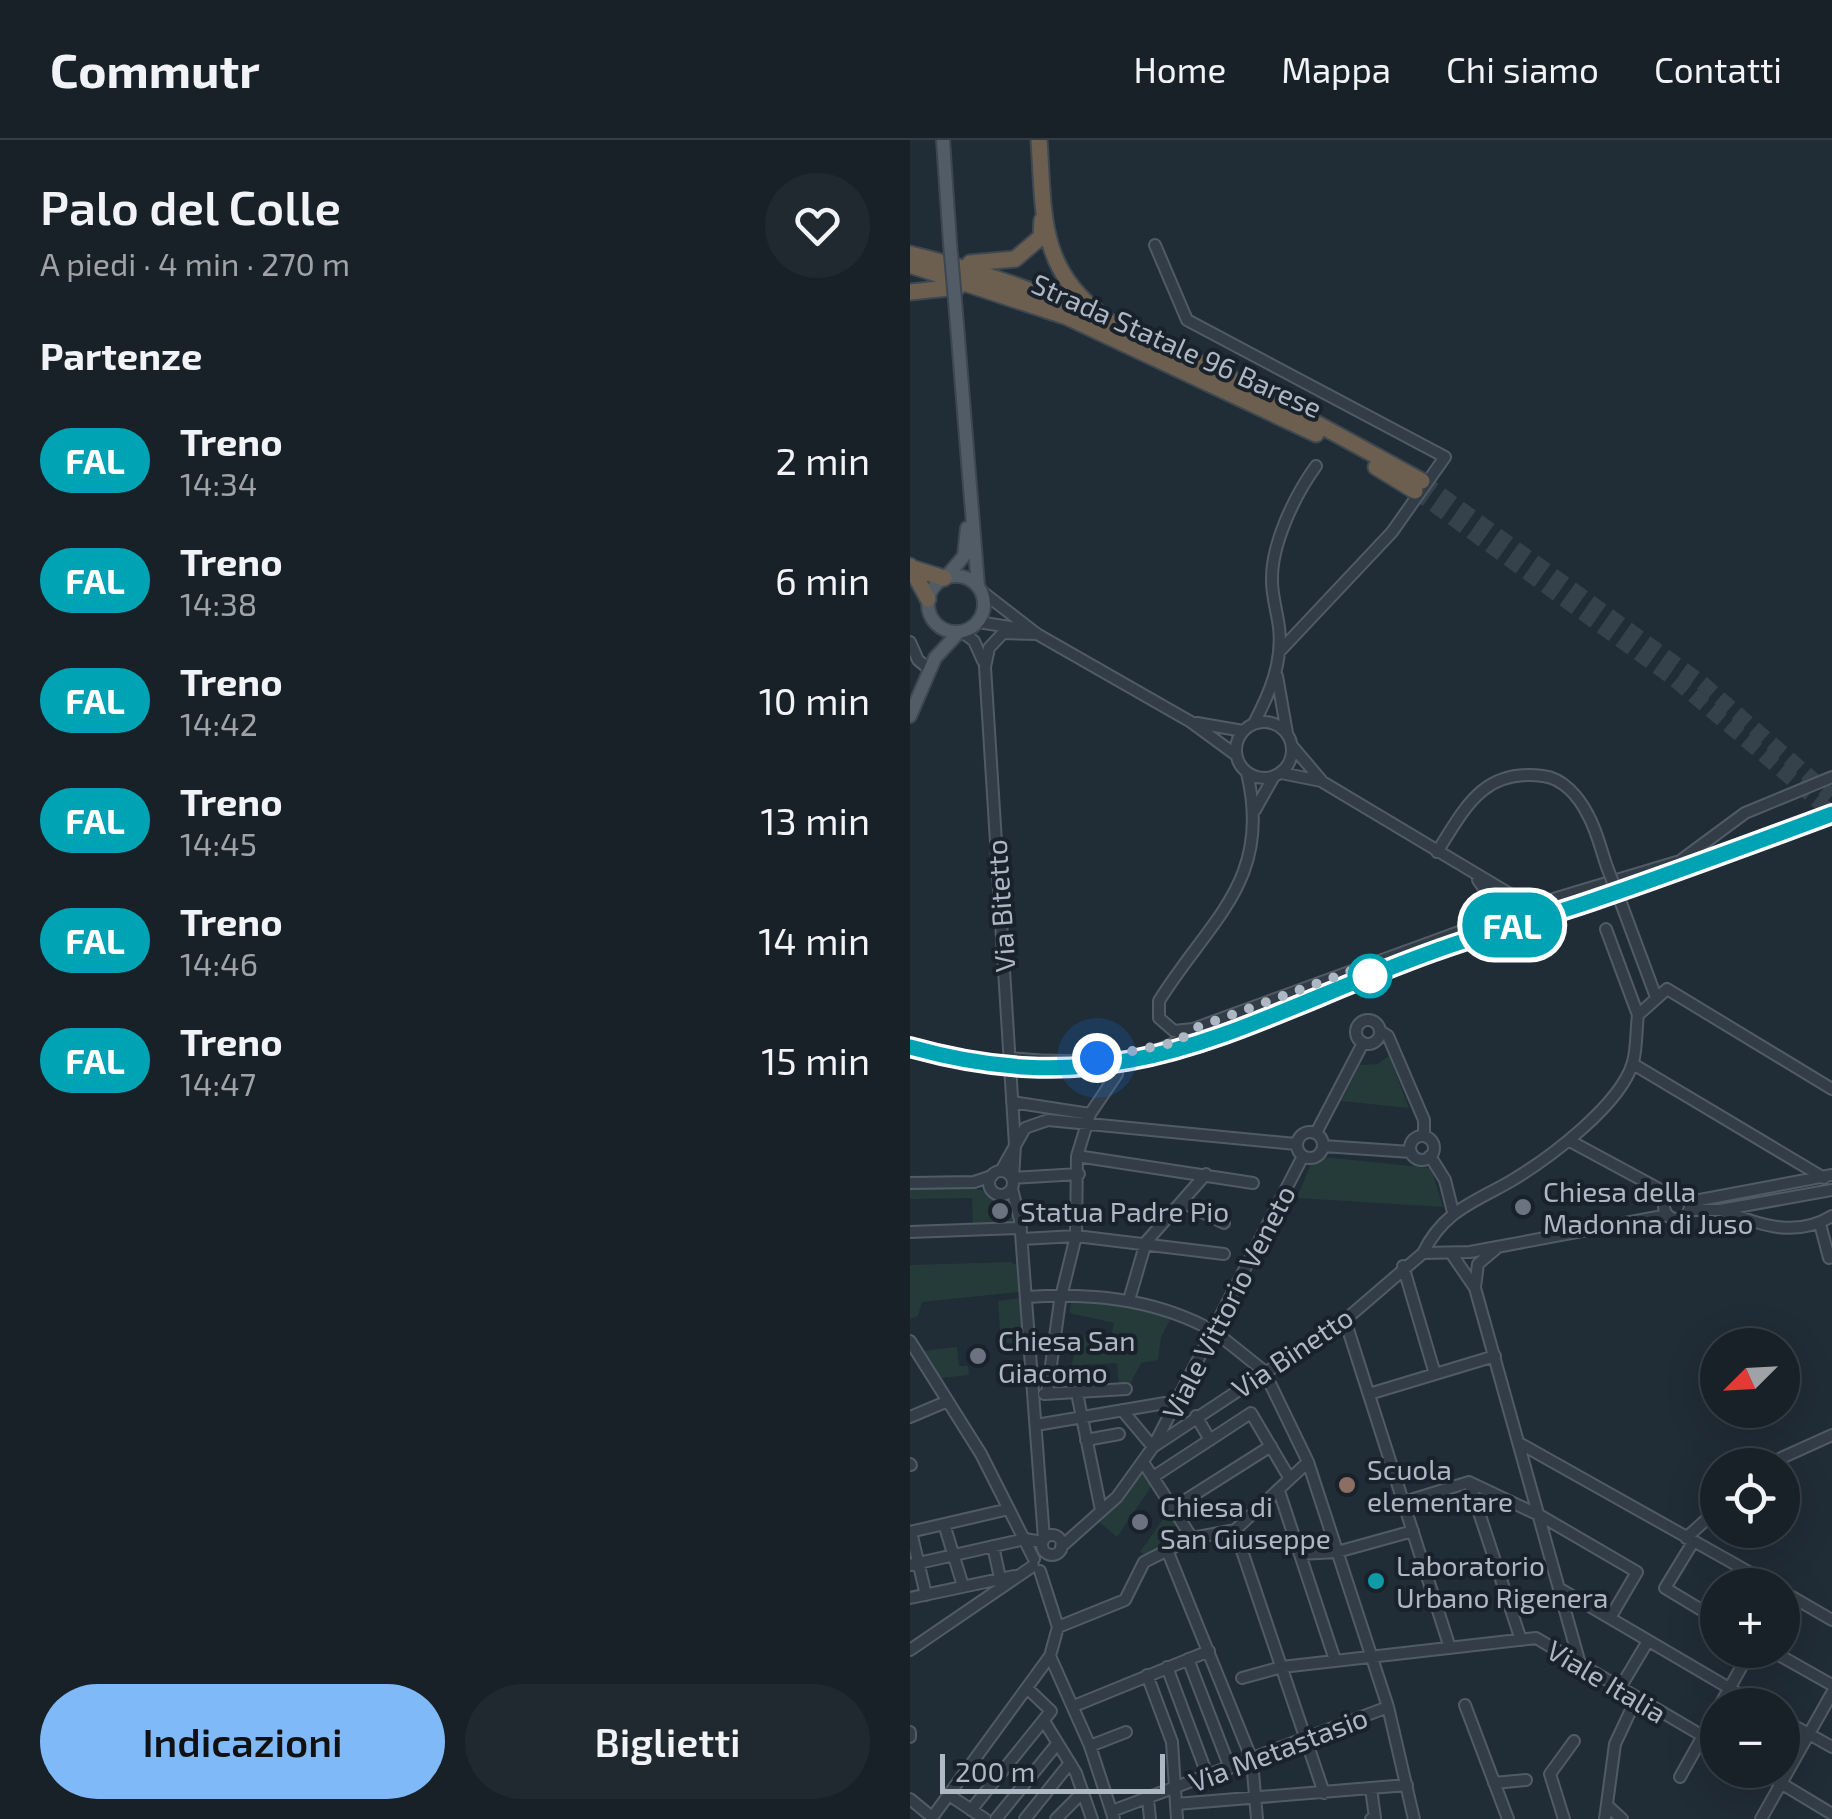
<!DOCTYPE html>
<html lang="it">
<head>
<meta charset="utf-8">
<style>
	:root { --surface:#182128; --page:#212930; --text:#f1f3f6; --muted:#9fa3a8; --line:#363e45; --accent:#7fb9f7 }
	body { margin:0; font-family:"Exo 2",sans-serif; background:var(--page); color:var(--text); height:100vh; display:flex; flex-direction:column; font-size:38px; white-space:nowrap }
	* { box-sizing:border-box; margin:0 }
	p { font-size:32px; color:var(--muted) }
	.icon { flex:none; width:55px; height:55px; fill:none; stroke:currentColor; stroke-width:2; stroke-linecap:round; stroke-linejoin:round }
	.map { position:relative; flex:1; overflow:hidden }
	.side { display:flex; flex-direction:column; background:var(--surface); width:910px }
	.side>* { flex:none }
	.badge { padding:0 20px; border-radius:32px; font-size:35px; line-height:65px }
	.needle { width:65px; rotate:246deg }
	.controls { position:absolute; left:790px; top:1188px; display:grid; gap:20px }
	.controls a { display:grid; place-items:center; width:100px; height:100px; border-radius:50%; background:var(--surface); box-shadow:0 10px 40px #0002,0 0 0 2px var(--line); font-size:50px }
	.scale { position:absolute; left:30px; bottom:25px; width:225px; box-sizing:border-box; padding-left:10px; border:5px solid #adb8c4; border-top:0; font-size:28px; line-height:35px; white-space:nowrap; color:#adb8c4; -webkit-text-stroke:8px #19222b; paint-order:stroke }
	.you { position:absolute; width:50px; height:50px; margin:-25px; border:8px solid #fff; border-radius:50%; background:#1a73e8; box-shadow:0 0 0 15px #1a73e833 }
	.map>.badge { position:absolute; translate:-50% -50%; box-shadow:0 0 0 5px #fff }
	h2 { padding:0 40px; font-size:38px; line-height:90px }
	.round { display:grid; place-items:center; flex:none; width:105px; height:105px; border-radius:52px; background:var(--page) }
	.head { display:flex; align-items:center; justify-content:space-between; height:170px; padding:0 40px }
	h1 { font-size:48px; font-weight:600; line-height:75px }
	.cta { display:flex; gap:20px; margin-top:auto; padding:20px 40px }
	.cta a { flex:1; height:115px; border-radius:60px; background:var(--accent); color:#111; font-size:40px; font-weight:600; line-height:115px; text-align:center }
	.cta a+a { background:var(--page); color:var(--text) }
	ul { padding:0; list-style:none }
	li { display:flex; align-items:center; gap:30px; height:120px; padding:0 40px }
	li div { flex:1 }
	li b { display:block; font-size:38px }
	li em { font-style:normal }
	li .badge { min-width:110px; font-weight:700; text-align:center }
	header { display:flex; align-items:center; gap:60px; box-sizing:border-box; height:140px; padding:0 50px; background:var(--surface); border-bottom:2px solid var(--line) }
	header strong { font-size:48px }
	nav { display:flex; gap:55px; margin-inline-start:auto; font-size:35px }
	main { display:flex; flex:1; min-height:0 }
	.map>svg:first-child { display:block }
	.green { fill:#253b3a }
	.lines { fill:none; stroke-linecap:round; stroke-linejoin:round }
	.highway-tunnel { stroke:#35414b; stroke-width:15; stroke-dasharray:15 8; stroke-linecap:butt }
	.minor-casing { stroke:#515b65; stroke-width:14 }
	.major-casing { stroke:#3d4651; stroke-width:16 }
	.highway-casing { stroke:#3e4851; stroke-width:19 }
	.minor { stroke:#333d47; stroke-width:10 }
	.major { stroke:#515c67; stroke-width:12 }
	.highway { stroke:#6d5f50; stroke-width:15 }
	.rail-casing { stroke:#55626e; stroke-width:6 }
	.rail { stroke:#19222b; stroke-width:2.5; stroke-dasharray:8; stroke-linecap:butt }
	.minor-bridge-casing { stroke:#515b65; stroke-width:14; stroke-linecap:butt }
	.major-bridge-casing { stroke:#3d4651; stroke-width:16; stroke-linecap:butt }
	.minor-bridge { stroke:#333d47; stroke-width:10 }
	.major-bridge { stroke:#515c67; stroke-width:12 }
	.line-casing { stroke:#fff; stroke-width:22 }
	.line { stroke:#00a3b4; stroke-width:15 }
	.walk { stroke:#adb8c4; stroke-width:10; stroke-dasharray:0 18 }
	.stop-dot { fill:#fff; stroke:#00a3b4; stroke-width:5 }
	.worship-dot { fill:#6b7280; stroke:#19222b; stroke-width:4 }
	.education-dot { fill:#8d6e63; stroke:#19222b; stroke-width:4 }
	.culture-dot { fill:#0f9aa8; stroke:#19222b; stroke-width:4 }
	.labels { text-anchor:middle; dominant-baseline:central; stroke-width:8; stroke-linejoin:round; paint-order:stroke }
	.street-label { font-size:28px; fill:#adb8c4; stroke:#19222b }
	.poi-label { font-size:28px; fill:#adb8c4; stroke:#19222b; text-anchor:start }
</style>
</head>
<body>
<header>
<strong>Commutr</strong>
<nav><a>Home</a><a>Mappa</a><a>Chi siamo</a><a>Contatti</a></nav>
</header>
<main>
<section class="side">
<div class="head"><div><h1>Palo del Colle</h1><p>A piedi · 4 min · 270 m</p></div><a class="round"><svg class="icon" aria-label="heart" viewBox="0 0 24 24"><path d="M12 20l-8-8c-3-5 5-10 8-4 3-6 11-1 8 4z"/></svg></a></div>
<h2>Partenze</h2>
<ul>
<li><span class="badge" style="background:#00a3b4;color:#fff">FAL</span><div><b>Treno</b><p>14:34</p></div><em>2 min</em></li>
<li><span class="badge" style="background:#00a3b4;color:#fff">FAL</span><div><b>Treno</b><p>14:38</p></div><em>6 min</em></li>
<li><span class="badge" style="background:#00a3b4;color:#fff">FAL</span><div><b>Treno</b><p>14:42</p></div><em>10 min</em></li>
<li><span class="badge" style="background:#00a3b4;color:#fff">FAL</span><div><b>Treno</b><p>14:45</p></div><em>13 min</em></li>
<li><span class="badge" style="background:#00a3b4;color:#fff">FAL</span><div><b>Treno</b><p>14:46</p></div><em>14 min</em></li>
<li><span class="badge" style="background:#00a3b4;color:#fff">FAL</span><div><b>Treno</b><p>14:47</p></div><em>15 min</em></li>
</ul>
<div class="cta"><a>Indicazioni</a><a>Biglietti</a></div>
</section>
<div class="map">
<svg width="922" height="1679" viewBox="0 0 922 1679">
	<rect width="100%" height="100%" fill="#202c36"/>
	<path class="green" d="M 479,916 L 499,968 L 431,961 L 450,925 L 467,924 Z
		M 404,1016 L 521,1028 L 533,1067 L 387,1058 Z
		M 34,1047 C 67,1049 98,1046 104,1085 L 63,1086 L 62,1058 L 0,1059 L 0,1048 Z
		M 101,1122 L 108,1126 L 109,1152 L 12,1162 L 8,1176 L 0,1179 L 0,1125 Z
		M 110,1158 L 112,1201 L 91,1204 L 88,1161 Z
		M 162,1159 L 263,1174 L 251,1197 L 248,1220 L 231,1223 L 220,1244 L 209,1246 L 207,1223 L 171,1225 L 171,1238 L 158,1239 L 168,1199 L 173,1200 L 175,1194 L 189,1197 L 188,1203 L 199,1205 L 204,1183 L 159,1173 Z
		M 47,1207 L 49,1226 L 58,1226 L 59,1235 L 31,1238 L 13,1211 Z
		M 232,1332 L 241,1347 L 207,1397 L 188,1381 Z
		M 258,1372 L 271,1397 L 237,1416 L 230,1412 Z"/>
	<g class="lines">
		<path class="highway-tunnel" d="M 512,341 L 791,542 L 922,656
			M 505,351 L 764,539 L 922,673"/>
		<defs>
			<path id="minor" d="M 245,105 L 277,180 L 535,317 L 482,392 L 369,512
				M 70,450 L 127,494 L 281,582 L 326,615
				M 68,482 L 106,488
				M 52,492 L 64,501 L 73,521
				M 127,494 L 93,493 L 79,508 L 75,527 L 105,1005 L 103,1038 L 169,1034
				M 0,502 L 8,520 L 19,529
				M 367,536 L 377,593
				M326 610a28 28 0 1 1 56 0a28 28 0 1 1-56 0Z
				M 287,583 L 333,591
				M 344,583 C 360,553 373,522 369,487 C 367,472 362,456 362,441 C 361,404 385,355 406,326
				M 383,607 L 411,640
				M 337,633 C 363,741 299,780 249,861 L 249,878 L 264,891 L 283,889 L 620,766 L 770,721 L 835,673 L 922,637
				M 371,633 L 411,641 L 620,766
				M 345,670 L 363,638
				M 527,712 C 555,668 573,628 633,636 C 653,638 669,657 678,675 C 687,691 691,710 697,727
				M 568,740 L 593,776
				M 711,763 L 746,857
				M 696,789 L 728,875
				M446 892a12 12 0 1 1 24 0a12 12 0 1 1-24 0Z
				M 470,891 L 478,896 L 514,980 L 514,996
				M 100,918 C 146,923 248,926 282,890
				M 723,924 L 914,1038
				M 102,962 L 180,974
				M387 1005a13 13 0 1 1 26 0a13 13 0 1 1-26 0Z
				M 406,993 L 453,903
				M500 1008a12 12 0 1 1 24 0a12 12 0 1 1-24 0Z
				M 660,1001 L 760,1055
				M 413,1006 L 501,1012
				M 167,1016 L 343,1043
				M 520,1016 L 535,1040 L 543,1072
				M 91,1031 L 115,988 L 138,980 L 386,1004
				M79 1043a12 12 0 1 1 24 0a12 12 0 1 1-24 0Z
				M 0,1043 L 64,1042 L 82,1036
				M 102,1049 L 110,1080 L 134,1399
				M754 1066a13 13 0 1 1 26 0a13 13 0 1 1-26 0Z
				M 779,1062 L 922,1035
				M 274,1063 L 314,1083
				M 779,1070 L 810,1070 L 922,1050
				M 811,1070 C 849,1084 884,1099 922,1076
				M 910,1084 L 919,1118 L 922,1116
				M 0,1092 L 111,1088
				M 112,1099 L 166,1096 L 314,1114
				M 513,1113 C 534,1070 565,1062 601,1041 C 638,1019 711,965 723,922 C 727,907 726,890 728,875 L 757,849 L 922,949
				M 541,1113 L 565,1148 L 670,1524
				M 493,1126 L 525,1234
				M 565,1147 L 568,1124 L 587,1108
				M 117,1157 C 178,1153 238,1158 294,1186
				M 219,1160 L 236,1102 L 296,1034
				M 435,1180 L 540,1508
				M 314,1199 L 354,1231 L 398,1322 L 478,1567 L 504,1679
				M 0,1201 L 71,1314 L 124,1419
				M 134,1254 L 216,1249
				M 137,1254 L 150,1161 L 166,1096 L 167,1016 L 180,974 L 207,934
				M 459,1254 L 585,1216
				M 168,1258 L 191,1370
				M 212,1270 L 243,1307 L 393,1016
				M 286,1276 L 300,1300
				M 0,1277 L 38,1261
				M 126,1285 L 255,1263
				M 176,1300 L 209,1294
				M 611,1304 L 862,1445
				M 233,1322 L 282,1398
				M 0,1324 L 1,1325
				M 856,1325 L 922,1295
				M 243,1337 L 341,1273 L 380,1339
				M 559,1342 L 611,1500
				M 369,1351 L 425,1520
				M 494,1362 L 559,1342 L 631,1376 L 727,1432 L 700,1478
				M 263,1368 L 361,1306
				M 34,1384 L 53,1446
				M 325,1390 L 414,1653
				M 0,1392 L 99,1369
				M 1,1392 L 16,1455
				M132 1405a10 10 0 1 1 20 0a10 10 0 1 1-20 0Z
				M 776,1398 L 808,1369
				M 783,1402 L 755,1448 L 808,1480
				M 83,1406 L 90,1438
				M 151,1407 L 207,1357 L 243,1307 L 435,1180 L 513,1113 L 560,1112 L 758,1075
				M 257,1410 L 342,1620 L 347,1679
				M 390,1414 L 427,1412 L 503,1391
				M 0,1425 L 115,1399 L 132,1402
				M 652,1450 L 848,1565
				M 872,1451 L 922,1480
				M 0,1458 L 104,1436
				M 148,1487 L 215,1460 L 234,1422 L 282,1398 L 325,1390 L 398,1322
				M 0,1510 L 123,1426
				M 860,1510 L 922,1545
				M 140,1516 L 180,1606 L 204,1679
				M 278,1519 L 320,1628
				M 257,1527 L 298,1637
				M 237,1535 L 262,1602 L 267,1679
				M 332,1538 L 372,1527 L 626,1498 L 808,1605
				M 710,1548 L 738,1501
				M 555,1565 L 598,1679
				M 810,1565 L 841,1510
				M 164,1566 L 299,1511
				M 872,1579 L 922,1607
				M 134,1581 L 166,1633 L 182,1679
				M 0,1592 L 0,1597
				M 180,1606 L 216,1592
				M 849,1630 L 922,1674
				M 770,1637 L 808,1569
				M 584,1643 L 616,1640
				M 39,1655 L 75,1679
				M 0,1659 L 22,1677
				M 238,1659 L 240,1679
				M 266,1664 L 497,1645
				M 700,1668 L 712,1679
				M 61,1670 L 141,1571 L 118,1549
				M 202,1671 L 478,1567
				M 21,1679 L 140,1516 L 148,1487 L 130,1431
				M 86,1679 L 147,1604
				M 115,1679 L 160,1623
				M 146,1679 L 173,1652
				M 461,1679 L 465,1678 L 461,1648
				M 654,1679 L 640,1634 L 664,1601
				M 695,1679 L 705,1604 L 720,1572
				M 851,1679 L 922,1553"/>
			<path id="major" d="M 33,0 L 40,103
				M 45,160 L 68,446
				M18 464a28 28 0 1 1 56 0a28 28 0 1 1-56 0Z
				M 37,436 L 54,416 L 57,388
				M 0,576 L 25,518 L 49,492"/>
			<path id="highway" d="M 129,0 C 134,70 128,127 189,173
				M 0,114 C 183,158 348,251 512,341
				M 60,123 L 105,119 L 131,97 L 132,80
				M 0,125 L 157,177 L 406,294
				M 0,152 L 48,147
				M 466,327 L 505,351
				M 0,426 L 18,459
				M 2,428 L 34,438"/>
		</defs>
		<use href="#minor" class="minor-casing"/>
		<use href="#major" class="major-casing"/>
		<use href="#highway" class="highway-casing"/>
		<use href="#minor" class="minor"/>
		<use href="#major" class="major"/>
		<use href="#highway" class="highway"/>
		<defs>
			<path id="rail" d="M 0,907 C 215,968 330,882 522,812 C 576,792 633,778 687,759 C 766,732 844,703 922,674"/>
		</defs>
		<use href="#rail" class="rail-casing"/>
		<use href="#rail" class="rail"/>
		<defs>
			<path id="minor-bridge" d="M 697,727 L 711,763"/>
			<path id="major-bridge" d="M 40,103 L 45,160"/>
		</defs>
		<use href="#minor-bridge" class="minor-bridge-casing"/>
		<use href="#major-bridge" class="major-bridge-casing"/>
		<use href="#minor-bridge" class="minor-bridge"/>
		<use href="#major-bridge" class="major-bridge"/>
	</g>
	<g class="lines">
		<defs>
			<path id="line" d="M 0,907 C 217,968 328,882 522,812 C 576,792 633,778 687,759 C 766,732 844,703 922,674"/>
		</defs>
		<use href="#line" class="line-casing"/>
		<use href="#line" class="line"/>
		<path class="walk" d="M 187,918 L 268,902 L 283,889 L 460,824 L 460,836"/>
	</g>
	<circle class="stop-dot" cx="460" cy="836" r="20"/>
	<g class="worship-dot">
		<circle cx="613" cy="1067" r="10"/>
		<circle cx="90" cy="1071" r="10"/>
		<circle cx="68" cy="1216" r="10"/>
		<circle cx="230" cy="1382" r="10"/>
	</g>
	<circle class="education-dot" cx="437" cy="1345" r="10"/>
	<circle class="culture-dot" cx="466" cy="1441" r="10"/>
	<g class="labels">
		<g class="street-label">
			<text transform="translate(267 205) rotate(24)">Strada Statale 96 Barese</text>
			<text transform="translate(90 766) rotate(-94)">Via Bitetto</text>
			<text transform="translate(318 1162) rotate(-63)">Viale Vittorio Veneto</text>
			<text transform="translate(382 1212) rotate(-34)">Via Binetto</text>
			<text transform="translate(697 1541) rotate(31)">Viale Italia</text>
			<text transform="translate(368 1609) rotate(-21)">Via Metastasio</text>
		</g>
		<g class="poi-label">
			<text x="633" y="1051">Chiesa della<tspan x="633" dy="32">Madonna di Juso</tspan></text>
			<text x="110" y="1071">Statua Padre Pio</text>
			<text x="88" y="1200">Chiesa San<tspan x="88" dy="32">Giacomo</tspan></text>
			<text x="457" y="1329">Scuola<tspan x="457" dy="32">elementare</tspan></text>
			<text x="250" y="1366">Chiesa di<tspan x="250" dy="32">San Giuseppe</tspan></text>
			<text x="486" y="1425">Laboratorio<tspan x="486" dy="32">Urbano Rigenera</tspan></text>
		</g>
	</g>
</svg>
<div class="controls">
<a><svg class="needle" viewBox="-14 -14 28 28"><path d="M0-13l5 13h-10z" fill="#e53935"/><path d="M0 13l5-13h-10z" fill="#9fa3a8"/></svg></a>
<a><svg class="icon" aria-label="locate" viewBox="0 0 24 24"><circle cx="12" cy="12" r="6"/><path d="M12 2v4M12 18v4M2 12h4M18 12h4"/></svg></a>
<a>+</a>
<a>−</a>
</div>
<div class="scale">200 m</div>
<div class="you" style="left:187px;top:918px"></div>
<b class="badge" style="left:602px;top:785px;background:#00a3b4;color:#fff">FAL</b>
</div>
</main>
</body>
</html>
